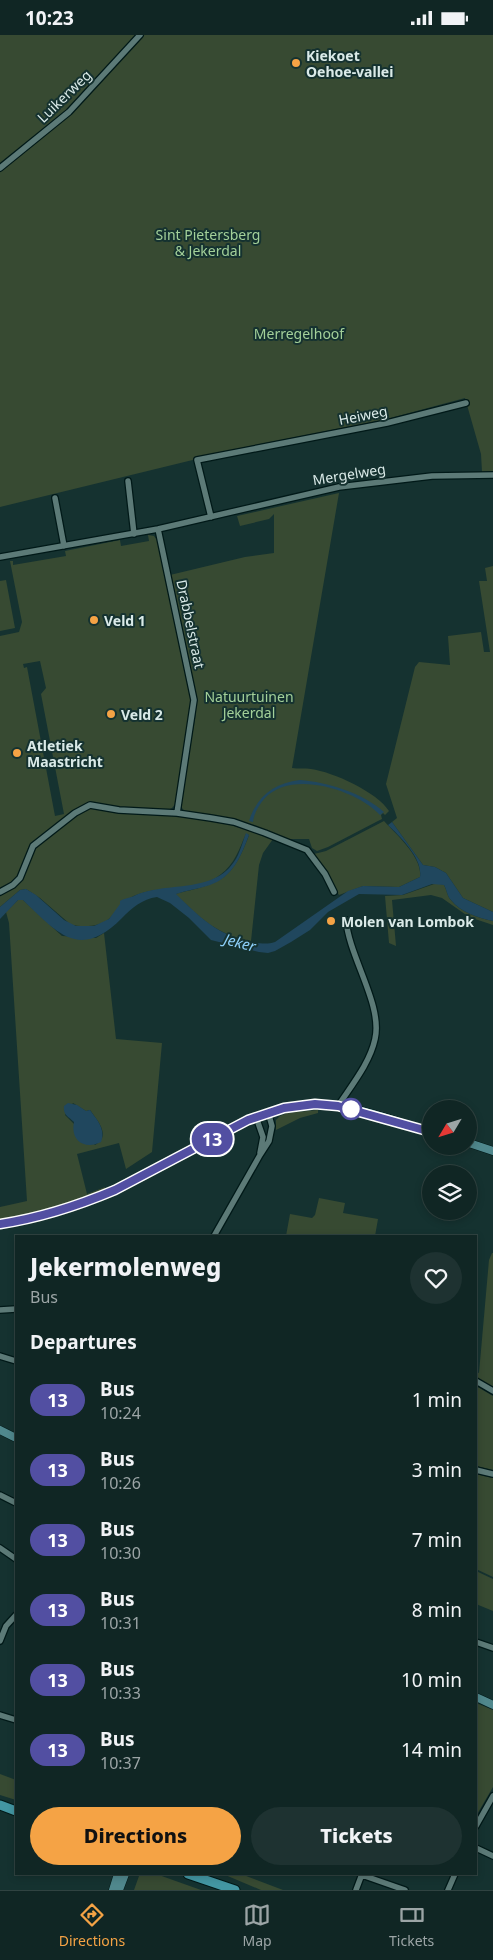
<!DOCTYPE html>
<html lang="en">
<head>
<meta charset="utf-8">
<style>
	:root { --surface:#102624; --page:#1e3231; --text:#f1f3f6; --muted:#9ca5a6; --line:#304341; --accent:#f5a345 }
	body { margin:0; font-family:"Noto Sans",sans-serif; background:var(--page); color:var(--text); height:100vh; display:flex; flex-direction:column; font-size:19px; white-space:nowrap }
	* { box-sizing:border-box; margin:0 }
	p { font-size:16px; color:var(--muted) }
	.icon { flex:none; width:28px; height:28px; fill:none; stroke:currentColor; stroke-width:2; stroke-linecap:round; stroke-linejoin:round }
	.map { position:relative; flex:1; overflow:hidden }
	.details { position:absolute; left:15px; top:1200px; width:462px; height:640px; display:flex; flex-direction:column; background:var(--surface); border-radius:0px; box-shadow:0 2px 8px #0003,0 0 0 1px var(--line) }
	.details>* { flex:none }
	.badge { padding:0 10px; border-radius:16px; font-size:18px; line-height:32px }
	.needle { width:32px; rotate:232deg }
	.buttons { position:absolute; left:422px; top:1065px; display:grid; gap:10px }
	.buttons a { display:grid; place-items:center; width:55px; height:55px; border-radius:50%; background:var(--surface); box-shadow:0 2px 8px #0003,0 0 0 1px var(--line); font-size:25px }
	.map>.badge { position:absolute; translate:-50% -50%; box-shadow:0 0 0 2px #fff }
	h2 { padding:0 15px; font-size:19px; line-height:45px }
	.round { display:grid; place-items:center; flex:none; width:52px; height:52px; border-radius:26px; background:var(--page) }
	.headline { display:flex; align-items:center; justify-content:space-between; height:85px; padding:0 15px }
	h1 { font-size:24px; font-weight:800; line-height:38px }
	.action { display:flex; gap:10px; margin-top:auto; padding:10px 15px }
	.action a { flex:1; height:58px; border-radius:30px; background:var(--accent); color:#111; font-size:20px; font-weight:800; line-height:58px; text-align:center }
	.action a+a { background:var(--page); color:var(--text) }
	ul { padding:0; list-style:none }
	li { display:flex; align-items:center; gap:15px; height:70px; padding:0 15px }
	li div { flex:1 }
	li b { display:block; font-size:19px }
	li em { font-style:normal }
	li .badge { min-width:55px; font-weight:700; text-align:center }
	.status { display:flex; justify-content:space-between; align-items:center; height:35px; padding:0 25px; background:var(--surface); direction:ltr }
	.status svg { height:14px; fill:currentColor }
	.tab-bar { display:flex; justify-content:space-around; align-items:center; height:70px; border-top:1px solid var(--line); background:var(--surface); font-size:14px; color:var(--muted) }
	.tab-bar a { display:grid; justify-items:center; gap:2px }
	.tab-bar .on { color:var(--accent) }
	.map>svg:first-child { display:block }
	.green { fill:#374a32; fill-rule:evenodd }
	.water { fill:#20475e }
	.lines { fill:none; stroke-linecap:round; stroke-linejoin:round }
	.street-casing { stroke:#001918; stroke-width:8 }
	.secondary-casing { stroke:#001918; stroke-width:9 }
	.primary-casing { stroke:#001918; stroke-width:11 }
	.street { stroke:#5c7a77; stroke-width:5.5 }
	.secondary { stroke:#50888d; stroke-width:8 }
	.primary { stroke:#4397a3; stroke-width:9 }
	.line-casing { stroke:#fff; stroke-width:11 }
	.line { stroke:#524fa2; stroke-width:8 }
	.poi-dot { fill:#f5a345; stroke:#153230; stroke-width:2 }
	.stop-dot { fill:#fff; stroke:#524fa2; stroke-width:2.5 }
	.labels { text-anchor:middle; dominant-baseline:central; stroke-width:4; stroke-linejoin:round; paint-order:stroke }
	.poi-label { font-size:14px; font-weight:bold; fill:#daeae8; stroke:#153230; text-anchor:start }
	.street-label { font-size:14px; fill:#daeae8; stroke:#153230 }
	.park-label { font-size:14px; fill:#a3d099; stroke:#153230 }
	.water-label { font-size:15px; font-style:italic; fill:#8ccef8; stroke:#153230 }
</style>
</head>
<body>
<div class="status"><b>10:23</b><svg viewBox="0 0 49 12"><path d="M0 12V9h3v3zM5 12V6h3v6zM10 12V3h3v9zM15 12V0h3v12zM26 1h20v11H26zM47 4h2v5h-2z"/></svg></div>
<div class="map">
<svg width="493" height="1855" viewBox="0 0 493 1855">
	<rect width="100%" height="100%" fill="#153230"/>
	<path class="green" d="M 0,0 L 493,0 L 493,436 L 482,437 L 481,419 L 465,363 L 387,384 L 250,411 L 0,472 Z
		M 339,458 L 292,733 C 298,734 305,733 311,734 C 333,737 377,757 389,776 L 385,780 L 383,778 L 381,780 L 382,784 L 376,787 L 328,812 L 317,816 L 312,813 L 309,804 L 288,804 L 185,777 L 182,773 L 181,768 L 196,678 L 196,661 L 170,540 L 245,522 L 274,518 L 274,479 L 269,484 L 240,491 L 237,481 Z
		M 148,500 L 154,501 L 159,508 L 191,665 L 177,767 L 172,773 L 168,775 L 114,773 L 93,768 L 83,770 L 34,807 C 16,828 31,839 0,855 L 0,601 L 19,597 L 22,587 L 10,526 L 13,526 L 13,530 L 66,521 L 65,516 L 120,505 L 121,511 L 149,506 ZM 40,626 L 46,653 L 41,659 L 64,779 L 55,781 L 27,632 L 24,633 L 23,629 Z
		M 493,531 L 493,877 L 463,863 L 446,838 L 435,832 L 423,830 L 392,787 L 397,783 L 386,749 L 415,632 L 419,627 L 450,630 L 448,601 L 481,597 L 484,617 L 490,617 L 479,546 L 487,546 L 485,533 Z
		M 6,545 L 15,593 L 0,596 L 0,546 Z
		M 92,773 L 182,781 L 222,787 L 273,804 L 263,818 L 259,830 L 251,906 C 216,900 200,882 175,859 C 221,848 232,846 249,800 L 246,799 C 239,814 235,829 220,840 C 198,857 165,850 139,859 C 123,864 121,872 110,883 C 100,892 82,893 70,889 L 40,863 L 26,854 L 20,855 L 0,872 L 0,859 L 17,849 L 33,814 L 82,776 Z
		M 384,786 C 396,799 423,823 420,842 L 399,852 L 363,851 L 339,860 L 314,819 L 326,816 Z
		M 437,848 L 444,850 C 447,855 447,861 451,865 C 460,877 479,883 493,886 L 493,890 L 469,882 L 442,863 L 431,860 L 392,865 L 396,911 L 389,908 L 385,861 L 403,860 Z
		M 18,865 L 23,865 L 62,901 L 96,903 L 104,898 L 116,1004 L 162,1008 L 152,1117 L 126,1134 L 119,1108 L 77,1119 L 87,1159 L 105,1152 L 104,1156 L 43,1176 L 0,1186 L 0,1172 L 27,1166 L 9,888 L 6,877 ZM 73,1068 L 86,1076 L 90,1075 C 97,1085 112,1101 95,1110 L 65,1080 Z
		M 318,1075 L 318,1078 L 300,1083 L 276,1095 L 276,1085 L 280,1081 L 287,1078 Z
		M 319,1163 L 345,1168 L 343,1178 L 378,1184 L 375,1201 L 286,1201 L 290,1179 L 312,1183 L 315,1180 Z
		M 492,1218 L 493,1218 L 493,1354 L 476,1344 L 476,1337 L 479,1338 L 489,1225 Z
		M 476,1351 L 493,1361 L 493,1435 L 476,1431 Z
		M 476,1439 L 493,1443 L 493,1542 L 476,1534 Z
		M 476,1536 L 493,1544 L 493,1576 L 476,1569 Z
		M 476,1668 L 493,1675 L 493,1752 L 476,1781 Z
		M 0,1739 L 16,1745 L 16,1765 L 0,1760 Z
		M 142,1839 L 156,1839 L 201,1855 L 134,1855 L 139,1841 Z
		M 223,1839 L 241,1839 L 283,1855 L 261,1855 Z"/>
	<path class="water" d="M 300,745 C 327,747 363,758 384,777 L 380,780 C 357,755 292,734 265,763 C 259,770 254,778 253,787 L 249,786 C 257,761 274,748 300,745 Z
		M 392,787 L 423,830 L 435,832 L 446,838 L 463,863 L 493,877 L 493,886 C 479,883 460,877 451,865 C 447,861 447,855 444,850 L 432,849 L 402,860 L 359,859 L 328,877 L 310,895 L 291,907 L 275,916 L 268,918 L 259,917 L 211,905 L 189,883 L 170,868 L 157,862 C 142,864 132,873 122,883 C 80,926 57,898 23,865 L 18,865 L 0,884 L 0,872 L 20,855 L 26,854 L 36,860 L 64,885 L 76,891 L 94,891 L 109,884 L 120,869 L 120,866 C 125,863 129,863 134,861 C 168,845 218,861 238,820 C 241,813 243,806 246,798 L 249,800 C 241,821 233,842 210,850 C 199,854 187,855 176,859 C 201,883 216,899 251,907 C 260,908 266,910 275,907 L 348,856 L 363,851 L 399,852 L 420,842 C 423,823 400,802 388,790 Z
		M 68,1068 L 77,1070 L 86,1076 L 90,1075 C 97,1085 106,1094 101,1107 C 85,1115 70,1106 74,1087 C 68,1081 63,1080 64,1071 Z"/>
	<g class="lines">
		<defs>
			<path id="street" d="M 0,133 L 69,77 L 140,0
				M 128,446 L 134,499
				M 55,463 L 64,511
				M 211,482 L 197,425 L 387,388 L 466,368
				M 158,494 L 194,665 L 177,778
				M 0,522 L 158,494 L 339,452 L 432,441 L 493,440
				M 0,857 L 13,850 L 20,843 L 33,811 L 75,778 L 90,770 L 119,775 L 177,778 L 211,783 L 234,787 L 265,798 L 307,815 L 325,839 L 334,857
				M 338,1071 C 351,1051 370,1028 375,1004 C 383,970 349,922 346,885
				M 256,1082 L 263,1102 L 260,1118
				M 214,1201 L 260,1120 L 269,1106 L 272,1091 L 268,1077
				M 0,1275 L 16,1274
				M 0,1321 L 16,1326
				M 476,1346 L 493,1356
				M 476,1435 L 493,1439
				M 0,1460 L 16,1468
				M 0,1513 L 16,1524
				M 0,1606 L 6,1591 L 16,1580
				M 476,1607 L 493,1613
				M 0,1680 L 16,1685
				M 476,1791 L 493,1761
				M 476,1813 L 493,1821
				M 362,1840 L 405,1855
				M 356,1855 L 362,1839
				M 448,1855 L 455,1839"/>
			<path id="secondary" d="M 469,1108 L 493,1116
				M 0,1189 C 40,1183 77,1171 115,1155 C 142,1141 169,1127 196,1112 C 236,1091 276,1067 324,1070 C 360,1072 397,1087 431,1097
				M 0,1395 L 16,1403
				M 476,1662 L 493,1670
				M 113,1855 L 118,1839
				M 119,1855 L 125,1839"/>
			<path id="primary" d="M 0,1770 L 16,1776
				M 188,1839 L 235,1855"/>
		</defs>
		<use href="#street" class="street-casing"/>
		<use href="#secondary" class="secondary-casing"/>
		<use href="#primary" class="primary-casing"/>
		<use href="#street" class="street"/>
		<use href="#secondary" class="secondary"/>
		<use href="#primary" class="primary"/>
	</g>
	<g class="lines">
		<defs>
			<path id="line" d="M 0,1189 C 40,1183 77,1171 115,1155 L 248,1085 L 284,1073 L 315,1069 L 338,1071 L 431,1097"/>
		</defs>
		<use href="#line" class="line-casing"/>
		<use href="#line" class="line"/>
	</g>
	<g class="poi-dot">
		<circle cx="296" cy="28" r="5"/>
		<circle cx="94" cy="585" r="5"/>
		<circle cx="111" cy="679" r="5"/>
		<circle cx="17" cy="718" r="5"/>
		<circle cx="331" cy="886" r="5"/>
	</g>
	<circle class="stop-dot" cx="351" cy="1074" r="10"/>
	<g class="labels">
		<g class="poi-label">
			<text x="306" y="20">Kiekoet<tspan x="306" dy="16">Oehoe-vallei</tspan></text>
			<text x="104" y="585">Veld 1</text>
			<text x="121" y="679">Veld 2</text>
			<text x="27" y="710">Atletiek<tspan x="27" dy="16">Maastricht</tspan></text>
			<text x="341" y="886">Molen van Lombok</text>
		</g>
		<g class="street-label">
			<text transform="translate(64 61) rotate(-44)">Luikerweg</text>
			<text transform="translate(363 380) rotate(-11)">Heiweg</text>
			<text transform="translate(349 439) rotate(-9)">Mergelweg</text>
			<text transform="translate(191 589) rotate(78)">Drabbelstraat</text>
		</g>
		<g class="park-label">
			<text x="208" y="199">Sint Pietersberg<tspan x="208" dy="16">&amp; Jekerdal</tspan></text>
			<text x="299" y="298">Merregelhoof</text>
			<text x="249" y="661">Natuurtuinen<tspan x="249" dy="16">Jekerdal</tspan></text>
		</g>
		<g class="water-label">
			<text transform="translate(240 907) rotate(15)">Jeker</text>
		</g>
	</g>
</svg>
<div class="buttons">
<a><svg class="needle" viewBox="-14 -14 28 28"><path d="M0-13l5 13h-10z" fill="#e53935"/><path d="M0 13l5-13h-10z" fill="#9ca5a6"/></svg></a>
<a><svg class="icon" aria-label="layers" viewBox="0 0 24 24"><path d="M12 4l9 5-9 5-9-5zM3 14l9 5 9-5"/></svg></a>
</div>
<b class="badge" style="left:212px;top:1104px;background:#524fa2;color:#fff">13</b>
<section class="details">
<div class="headline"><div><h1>Jekermolenweg</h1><p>Bus</p></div><a class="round"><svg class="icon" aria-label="heart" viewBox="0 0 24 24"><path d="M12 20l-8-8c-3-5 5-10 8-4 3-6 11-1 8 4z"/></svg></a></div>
<h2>Departures</h2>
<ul>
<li><span class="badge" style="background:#524fa2;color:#fff">13</span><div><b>Bus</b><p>10:24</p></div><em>1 min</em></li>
<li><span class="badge" style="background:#524fa2;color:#fff">13</span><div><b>Bus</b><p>10:26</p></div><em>3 min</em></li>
<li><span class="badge" style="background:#524fa2;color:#fff">13</span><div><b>Bus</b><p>10:30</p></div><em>7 min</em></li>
<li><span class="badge" style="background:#524fa2;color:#fff">13</span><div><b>Bus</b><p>10:31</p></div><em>8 min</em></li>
<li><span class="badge" style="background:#524fa2;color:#fff">13</span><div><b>Bus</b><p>10:33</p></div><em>10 min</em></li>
<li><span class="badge" style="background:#524fa2;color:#fff">13</span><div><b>Bus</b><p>10:37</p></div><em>14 min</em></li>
</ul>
<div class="action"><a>Directions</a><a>Tickets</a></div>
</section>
</div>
<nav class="tab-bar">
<a class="on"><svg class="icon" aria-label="directions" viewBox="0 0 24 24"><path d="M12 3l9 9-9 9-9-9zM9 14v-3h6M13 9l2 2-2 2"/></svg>Directions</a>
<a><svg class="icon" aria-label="map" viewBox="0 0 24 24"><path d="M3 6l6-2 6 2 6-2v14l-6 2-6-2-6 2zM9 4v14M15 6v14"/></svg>Map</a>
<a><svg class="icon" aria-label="tickets" viewBox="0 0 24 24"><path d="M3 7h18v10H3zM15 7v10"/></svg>Tickets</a>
</nav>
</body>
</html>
